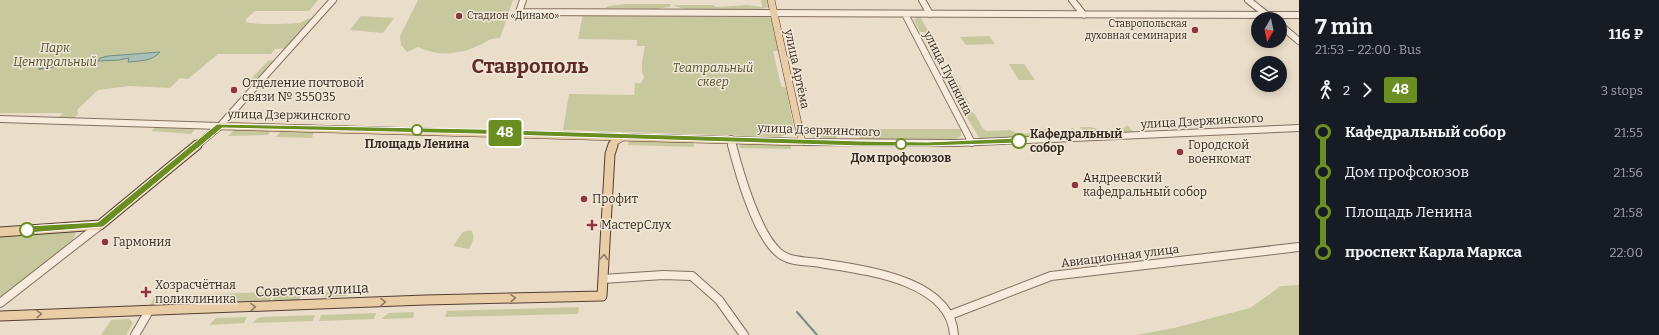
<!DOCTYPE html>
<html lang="en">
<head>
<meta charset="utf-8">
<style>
	:root { --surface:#171b24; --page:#242831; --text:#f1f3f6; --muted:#9ea1a6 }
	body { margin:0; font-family:Bitter,serif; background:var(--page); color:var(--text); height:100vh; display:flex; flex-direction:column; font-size:15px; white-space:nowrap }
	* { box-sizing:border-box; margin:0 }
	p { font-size:13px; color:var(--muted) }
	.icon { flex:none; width:22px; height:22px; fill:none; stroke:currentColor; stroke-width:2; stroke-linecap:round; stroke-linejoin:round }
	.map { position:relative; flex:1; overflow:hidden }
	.details { display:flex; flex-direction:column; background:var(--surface); width:360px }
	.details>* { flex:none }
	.badge { padding:0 8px; border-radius:3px; font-size:14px; line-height:26px }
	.needle { width:26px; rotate:189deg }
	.buttons { position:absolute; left:1251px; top:12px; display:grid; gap:8px }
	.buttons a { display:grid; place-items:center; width:36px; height:36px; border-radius:50%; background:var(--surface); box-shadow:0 2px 10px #0003; font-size:20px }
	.map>.badge { position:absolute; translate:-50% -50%; box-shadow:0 0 0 2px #fff }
	.legs { display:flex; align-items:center; gap:6px; height:44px; padding:0 16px; font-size:13px }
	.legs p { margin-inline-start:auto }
	.overview { display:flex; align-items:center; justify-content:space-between; height:68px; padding:0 16px }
	h1 { font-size:22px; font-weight:700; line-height:30px }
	ul { padding:0 16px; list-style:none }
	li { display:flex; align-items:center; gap:14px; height:40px; font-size:15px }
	li i { display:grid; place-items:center; width:6px; height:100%; margin:0 5px; background:currentColor }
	li i::after { content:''; width:10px; height:10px; margin:-5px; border:3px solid; border-radius:50%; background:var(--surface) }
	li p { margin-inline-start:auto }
	li:first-child i { background:linear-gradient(#0000 50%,currentColor 0) }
	li:last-child i { background:linear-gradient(currentColor 50%,#0000 0) }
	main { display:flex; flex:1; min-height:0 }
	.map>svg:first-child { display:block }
	.green { fill:#c7c89e }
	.water { fill:#aabfb6; stroke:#718d83 }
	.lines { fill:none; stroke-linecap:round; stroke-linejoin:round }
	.stream-far1 { stroke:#718d83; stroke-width:1.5 }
	.stream { stroke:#718d83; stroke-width:2 }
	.minor-far1-casing { stroke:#857060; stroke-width:8 }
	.minor-casing { stroke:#857060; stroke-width:10 }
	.major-far1-casing { stroke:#533f33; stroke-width:8 }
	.major-casing { stroke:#533f33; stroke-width:11 }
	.minor-far1 { stroke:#f6ebdc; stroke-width:6 }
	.minor { stroke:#f6ebdc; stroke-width:8 }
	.major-far1 { stroke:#e9cda6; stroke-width:7 }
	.major { stroke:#e9cda6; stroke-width:9 }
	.oneway { stroke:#907c64 }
	.line-1 { fill:#6b8e23; stroke:#fff }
	.poi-dot { fill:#8e3640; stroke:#f2e8d8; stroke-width:1.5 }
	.stop-1-dot { fill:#fff; stroke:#6b8e23; stroke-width:2 }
	.labels { text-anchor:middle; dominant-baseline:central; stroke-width:3; stroke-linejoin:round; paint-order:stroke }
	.far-poi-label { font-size:10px; fill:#372a22; stroke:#f2e8d8; text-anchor:start }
	.park-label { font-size:12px; font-style:italic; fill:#4c512b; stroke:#f2e8d8 }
	.street-label { font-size:12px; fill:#372a22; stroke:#f2e8d8 }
	.poi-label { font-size:12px; fill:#372a22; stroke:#f2e8d8; text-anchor:start }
	.stop-label { font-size:12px; font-weight:bold; fill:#372a22; stroke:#f2e8d8 }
	.near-street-label { font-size:14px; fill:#372a22; stroke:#f2e8d8 }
	.town-label { font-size:20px; font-weight:bold; fill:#5f2b26; stroke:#f2e8d8 }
</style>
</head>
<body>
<main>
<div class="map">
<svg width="1299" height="335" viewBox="0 0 1299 335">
	<rect width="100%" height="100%" fill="#eaddca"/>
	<path class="green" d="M 0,0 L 318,0 L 309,11 L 255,11 L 246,19 L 246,22 C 251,25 292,24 299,23 C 305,21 308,17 314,19 L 287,48 L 275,49 L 271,54 L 218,54 L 188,79 L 180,78 L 170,88 L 129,86 L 98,90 L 77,110 L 78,113 C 74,122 61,120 53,121 L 64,113 L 0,113 Z
		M 418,0 L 513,0 L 500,38 C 488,38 488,42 477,46 C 459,55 436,56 418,47 L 407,52 L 401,45 L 400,36 Z
		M 761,0 L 767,0 L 768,7 C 761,11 699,11 688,9 C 683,9 677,7 673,5 L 713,5 L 716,7 L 747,5 L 762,7 Z
		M 627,4 L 671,4 L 670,7 L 655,9 L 605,8 L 608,6 Z
		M 583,14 L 768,15 L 771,19 L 778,51 L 773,51 L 781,86 L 786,88 L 794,130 L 790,134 L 778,137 L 563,130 L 569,94 L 634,95 L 635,83 L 641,83 L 644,78 L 642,71 L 642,62 L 645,46 L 637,46 L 637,40 L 578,39 Z
		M 361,16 L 394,18 L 383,33 L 350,30 Z
		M 920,16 L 922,20 L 937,47 L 929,46 L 924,38 L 926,37 L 924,32 L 920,32 L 914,20 Z
		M 989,36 L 995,44 L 966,45 L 960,37 Z
		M 271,60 L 275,61 L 254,85 L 246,84 L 268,61 Z
		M 1009,64 L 1024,64 L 1035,80 L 1019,80 Z
		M 944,75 L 954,75 L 964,94 L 954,93 Z
		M 965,96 L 969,104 L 966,105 L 969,111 L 974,113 L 983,129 L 986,131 L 1010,130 L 1018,134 L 1037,133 L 1038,129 L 1047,129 L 1054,133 L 1070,132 L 1072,127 L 1079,137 L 981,141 L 956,98 Z
		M 1127,125 L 1136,135 L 1088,137 L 1080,127 L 1090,127 L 1102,130 L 1123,129 Z
		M 155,127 L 159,128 L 195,129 L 191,134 L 152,131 Z
		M 811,128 L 835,129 L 837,139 L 813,137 Z
		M 857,129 L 961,129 L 961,136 L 956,139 L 923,141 L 860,139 Z
		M 234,130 L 268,131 L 270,132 L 268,135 L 228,136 Z
		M 281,131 L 312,132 L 314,132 L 312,138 L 276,137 Z
		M 629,140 L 693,142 L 694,147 L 628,145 Z
		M 741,143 L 791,144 L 791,149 L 739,148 Z
		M 471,230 C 476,237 472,242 469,249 L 453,246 L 463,232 Z
		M 0,231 L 75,231 L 76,233 L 72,241 L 0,299 Z
		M 1299,285 L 1299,335 L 1136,335 L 1174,328 L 1250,308 L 1281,286 Z
		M 336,288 L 346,289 L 347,296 L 324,297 L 328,289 Z
		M 303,291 L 299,300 L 272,301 L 276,292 Z
		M 274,292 L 270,301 L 204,303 L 201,307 L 148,310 L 155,296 Z
		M 579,307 L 578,314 L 445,317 L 447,311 Z
		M 414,312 L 413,318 L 381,319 L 389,313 Z
		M 376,313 L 374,319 L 319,321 L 321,315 Z
		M 315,315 L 313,321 L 252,323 L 258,318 L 262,317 Z
		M 247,317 L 244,323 L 209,325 L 216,318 Z
		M 129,319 L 133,323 L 126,335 L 101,335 L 111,320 Z"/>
	<path class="water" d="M 160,52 C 153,61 139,61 128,62 L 129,58 L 119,60 L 98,61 L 100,58 L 108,56 Z"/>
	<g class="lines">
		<path class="stream-far1" d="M 39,69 L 76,63"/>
		<path class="stream" d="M 797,312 L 817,335"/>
		<defs>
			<path id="minor-far1" d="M 523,0 L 519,12 L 1299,15
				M 922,0 L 930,14
				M 1072,0 L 1084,15
				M 1248,0 L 1267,15
				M 905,14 L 972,143
				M 1280,25 L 1299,41
				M 0,119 L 220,126 L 333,0
				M 731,139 L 733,146
				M 802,142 L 957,143 L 1299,128"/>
			<path id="minor" d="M 732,145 C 739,172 757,235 779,253 C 789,262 807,261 820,263 C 862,270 951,279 954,335
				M 603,279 L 663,275 L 692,276 L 719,300 L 744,335
				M 0,303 L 100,225
				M 950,315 L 1051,276 L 1299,247
				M 135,335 L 149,311"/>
			<path id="major-far1" d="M 196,146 L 220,126 L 802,142 L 771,0
				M 613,146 L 614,142 L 623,137"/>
			<path id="major" d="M 0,232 L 100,225 L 197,145
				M 0,316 L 425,300 L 602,296 L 610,154 L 613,145"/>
		</defs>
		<use href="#minor-far1" class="minor-far1-casing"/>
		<use href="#minor" class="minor-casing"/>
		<use href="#major-far1" class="major-far1-casing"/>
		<use href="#major" class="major-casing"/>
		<use href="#minor-far1" class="minor-far1"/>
		<use href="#minor" class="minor"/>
		<use href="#major-far1" class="major-far1"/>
		<use href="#major" class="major"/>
	</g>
	<defs><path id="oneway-chevron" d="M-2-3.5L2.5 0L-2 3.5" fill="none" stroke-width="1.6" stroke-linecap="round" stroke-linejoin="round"/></defs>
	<g class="oneway">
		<use href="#oneway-chevron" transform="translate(604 257) rotate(-87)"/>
		<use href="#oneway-chevron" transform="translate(513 298) rotate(-2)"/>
		<use href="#oneway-chevron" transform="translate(383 302) rotate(-2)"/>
		<use href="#oneway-chevron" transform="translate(253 307) rotate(-2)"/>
		<use href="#oneway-chevron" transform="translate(39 314) rotate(-2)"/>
	</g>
	<path class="line-1" d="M 217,124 L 477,129 L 861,141 L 927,142 L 1019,138 L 1023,141 L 1019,143 L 927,146 L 861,146 L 477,134 L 222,128 L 103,227 L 27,233 L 22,230 L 27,226 L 98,222 Z"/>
	<g class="poi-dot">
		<circle cx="459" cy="16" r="4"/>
		<circle cx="1195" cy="30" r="4"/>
		<circle cx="234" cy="90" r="4"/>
		<circle cx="1180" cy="152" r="4"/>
		<circle cx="1075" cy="185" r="4"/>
		<circle cx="584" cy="199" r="4"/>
		<path d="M590 219h4v4h4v4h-4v4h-4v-4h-4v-4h4z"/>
		<circle cx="105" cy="242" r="4"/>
		<path d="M144 286h4v4h4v4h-4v4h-4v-4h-4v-4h4z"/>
	</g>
	<g class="stop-1-dot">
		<circle cx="417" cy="130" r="5"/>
		<circle cx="1019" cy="141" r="7"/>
		<circle cx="901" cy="144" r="5"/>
		<circle cx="27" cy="230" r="7"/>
	</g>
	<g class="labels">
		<g class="far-poi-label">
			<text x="467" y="16">Стадион «Динамо»</text>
			<text x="1187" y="24" text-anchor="end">Ставропольская<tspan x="1187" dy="12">духовная семинария</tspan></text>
		</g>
		<g class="park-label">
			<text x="55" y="48">Парк<tspan x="55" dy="14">Центральный</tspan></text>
			<text x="713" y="68">Театральный<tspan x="713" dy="14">сквер</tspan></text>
		</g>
		<g class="street-label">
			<text transform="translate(797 69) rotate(78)">улица Артёма</text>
			<text transform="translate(948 73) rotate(63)">улица Пушкина</text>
			<text transform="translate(289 115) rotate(1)">улица Дзержинского</text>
			<text transform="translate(1202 121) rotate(-3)">улица Дзержинского</text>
			<text transform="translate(819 130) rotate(2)">улица Дзержинского</text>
			<text transform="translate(1120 256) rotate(-7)">Авиационная улица</text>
		</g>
		<g class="poi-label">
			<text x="242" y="83">Отделение почтовой<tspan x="242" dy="14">связи № 355035</tspan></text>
			<text x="1188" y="145">Городской<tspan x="1188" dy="14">военкомат</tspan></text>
			<text x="1083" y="178">Андреевский<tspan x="1083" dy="14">кафедральный собор</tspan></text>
			<text x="592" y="199">Профит</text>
			<text x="601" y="225">МастерСлух</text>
			<text x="113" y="242">Гармония</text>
			<text x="155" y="285">Хозрасчётная<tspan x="155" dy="14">поликлиника</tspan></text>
		</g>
		<g class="stop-label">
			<text x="1030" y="134" text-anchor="start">Кафедральный<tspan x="1030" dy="14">собор</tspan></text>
			<text x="417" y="144">Площадь Ленина</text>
			<text x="901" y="158">Дом профсоюзов</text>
		</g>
		<g class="near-street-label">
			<text transform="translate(312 290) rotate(-2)">Советская улица</text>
		</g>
		<g class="town-label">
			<text x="530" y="66">Ставрополь</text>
		</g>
	</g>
</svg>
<div class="buttons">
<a><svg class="needle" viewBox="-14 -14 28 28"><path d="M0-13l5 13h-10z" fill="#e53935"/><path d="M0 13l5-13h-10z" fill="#9ea1a6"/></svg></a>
<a><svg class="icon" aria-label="layers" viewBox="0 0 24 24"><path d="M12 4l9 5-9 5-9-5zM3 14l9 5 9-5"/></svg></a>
</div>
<b class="badge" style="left:505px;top:133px;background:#6b8e23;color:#fff">48</b>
</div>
<section class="details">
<div class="overview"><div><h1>7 min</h1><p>21:53 – 22:00 · Bus</p></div><b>116 ₽</b></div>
<div class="legs"><svg class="icon" aria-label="walk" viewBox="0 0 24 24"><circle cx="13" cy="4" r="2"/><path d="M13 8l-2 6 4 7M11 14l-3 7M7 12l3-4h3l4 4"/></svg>2<svg class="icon" aria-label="forward" viewBox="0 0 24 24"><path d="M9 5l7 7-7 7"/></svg><b class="badge" style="background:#6b8e23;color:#fff">48</b><p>3 stops</p></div>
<ul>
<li><i style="color:#6b8e23"></i><b>Кафедральный собор</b><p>21:55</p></li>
<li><i style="color:#6b8e23"></i><span>Дом профсоюзов</span><p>21:56</p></li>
<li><i style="color:#6b8e23"></i><span>Площадь Ленина</span><p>21:58</p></li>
<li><i style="color:#6b8e23"></i><b>проспект Карла Маркса</b><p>22:00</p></li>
</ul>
</section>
</main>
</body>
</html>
